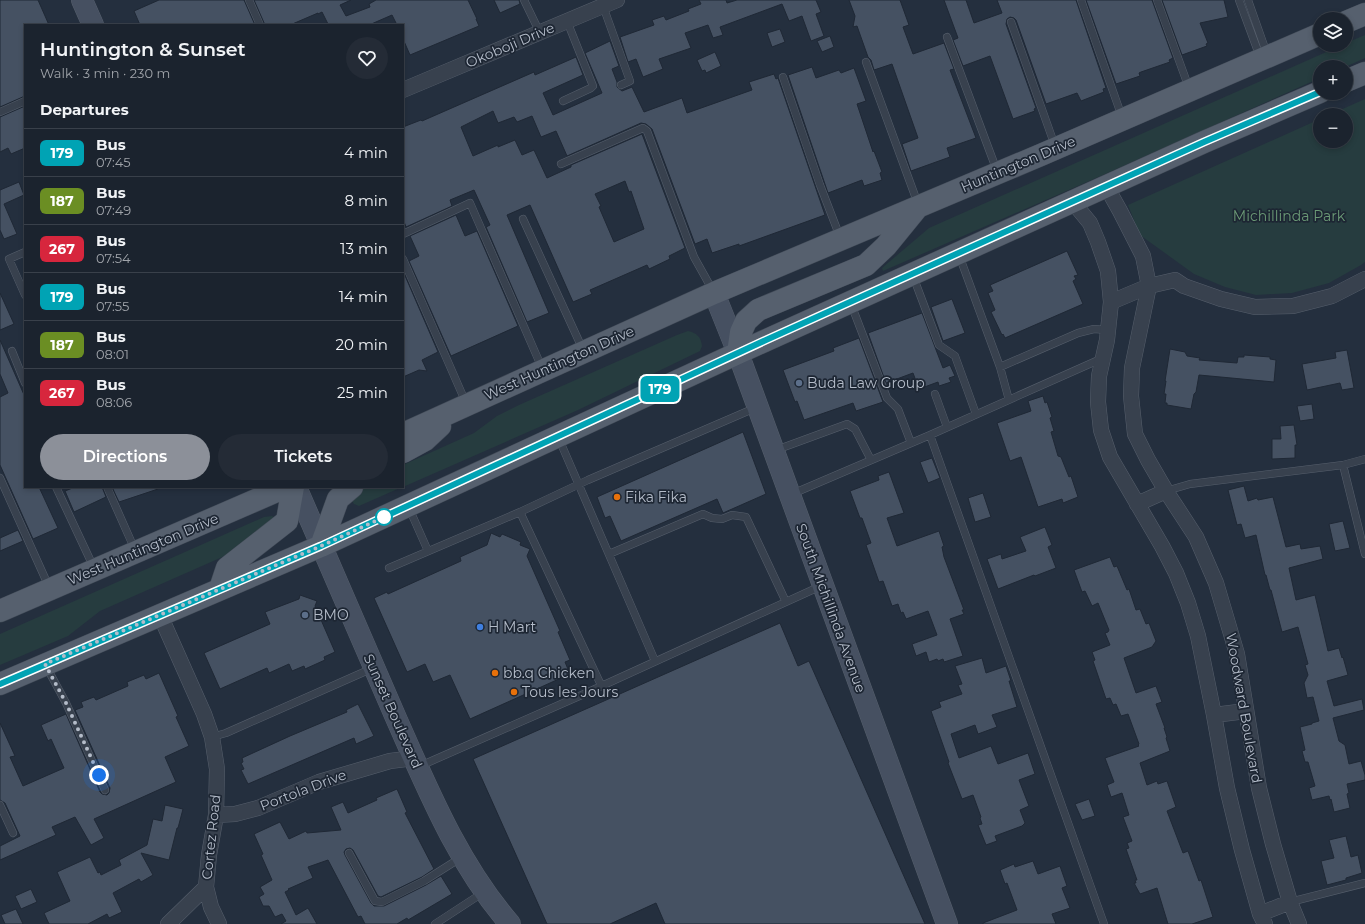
<!DOCTYPE html>
<html lang="en">
<head>
<meta charset="utf-8">
<style>
	:root { --surface:#1b232e; --page:#242b36; --text:#f1f3f6; --muted:#a0a4aa; --line:#39404a; --accent:#8c9099 }
	body { margin:0; font-family:Montserrat,sans-serif; background:var(--page); color:var(--text); height:100vh; display:flex; flex-direction:column; font-size:15px; white-space:nowrap }
	* { box-sizing:border-box; margin:0 }
	p { font-size:13px; color:var(--muted) }
	.icon { flex:none; width:22px; height:22px; fill:none; stroke:currentColor; stroke-width:2; stroke-linecap:round; stroke-linejoin:round }
	.map { position:relative; flex:1; overflow:hidden }
	.details { position:absolute; left:24px; top:24px; width:380px; height:464px; display:flex; flex-direction:column; background:var(--surface); border-radius:0px; box-shadow:0 2px 6px #0003,0 0 0 1px var(--line) }
	.details>* { flex:none }
	.badge { padding:0 8px; border-radius:6px; font-size:14px; line-height:26px }
	.buttons { position:absolute; left:1313px; top:12px; display:grid; gap:8px }
	.buttons a { display:grid; place-items:center; width:40px; height:40px; border-radius:50%; background:var(--surface); box-shadow:0 2px 6px #0003,0 0 0 1px var(--line); font-size:20px }
	.you { position:absolute; width:20px; height:20px; margin:-10px; border:3px solid #fff; border-radius:50%; background:#1a73e8; box-shadow:0 0 0 6px #1a73e833 }
	.map>.badge { position:absolute; translate:-50% -50%; box-shadow:0 0 0 2px #fff }
	h2 { padding:0 16px; font-size:15px; line-height:36px }
	.round { display:grid; place-items:center; flex:none; width:42px; height:42px; border-radius:21px; background:var(--page) }
	.headline { display:flex; align-items:center; justify-content:space-between; height:68px; padding:0 16px }
	h1 { font-size:19px; font-weight:600; line-height:30px }
	.action { display:flex; gap:8px; margin-top:auto; padding:8px 16px }
	.action a { flex:1; height:46px; border-radius:24px; background:var(--accent); color:#fff; font-size:16px; font-weight:600; line-height:46px; text-align:center }
	.action a+a { background:var(--page); color:var(--text) }
	ul { padding:0; list-style:none }
	li { display:flex; align-items:center; gap:12px; height:48px; padding:0 16px; border-top:1px solid var(--line) }
	li div { flex:1 }
	li b { display:block; font-size:15px }
	li em { font-style:normal }
	li .badge { min-width:44px; font-weight:700; text-align:center }
	.map>svg:first-child { display:block }
	.green { fill:#263c3f }
	.building { fill:#455162; stroke:#1f2835; fill-rule:evenodd }
	.lines { fill:none; stroke-linecap:round; stroke-linejoin:round }
	.service-casing { stroke:#565f6c; stroke-width:8 }
	.minor-casing { stroke:#565f6c; stroke-width:16 }
	.secondary-casing { stroke:#565f6c; stroke-width:22 }
	.primary-casing { stroke:#414a57; stroke-width:23 }
	.service { stroke:#38414e; stroke-width:7 }
	.minor { stroke:#38414e; stroke-width:15 }
	.secondary { stroke:#465061; stroke-width:21 }
	.primary { stroke:#56606e; stroke-width:22 }
	.line-casing { stroke:#fff; stroke-width:9 }
	.line { stroke:#00a3b4; stroke-width:6 }
	.walk { stroke:#b4bcc9; stroke-width:4; stroke-dasharray:0 7.2 }
	.service-dot { fill:#5c6f8a; stroke:#1d2633; stroke-width:1.5 }
	.food-dot { fill:#e8710a; stroke:#1d2633; stroke-width:1.5 }
	.stop-dot { fill:#fff; stroke:#00a3b4; stroke-width:2 }
	.shop-dot { fill:#3f7fe0; stroke:#1d2633; stroke-width:1.5 }
	.labels { text-anchor:middle; dominant-baseline:central; stroke-width:3.5; stroke-linejoin:round; paint-order:stroke }
	.street-label { font-size:14px; fill:#b4bcc9; stroke:#1d2633 }
	.park-label { font-size:14px; fill:#6b9a76; stroke:#1d2633 }
	.poi-label { font-size:14px; fill:#b4bcc9; stroke:#1d2633; text-anchor:start }
</style>
</head>
<body>
<div class="map">
<svg width="1365" height="924" viewBox="0 0 1365 924">
	<rect width="100%" height="100%" fill="#242f3e"/>
	<path class="green" d="M 1365,35 L 1365,58 L 1363,59 L 1345,67 L 1320,67 L 1320,78 L 1103,175 L 883,271 L 882,268 L 929,228 L 1342,45 L 1346,45 L 1346,43 Z
		M 1365,99 L 1365,262 L 1361,265 L 1329,283 L 1292,293 L 1256,295 L 1225,287 L 1194,274 L 1140,235 L 1128,205 L 1320,119 L 1320,141 L 1346,141 L 1346,115 L 1329,115 Z
		M 688,331 C 697,333 701,337 702,346 L 700,351 L 578,410 L 403,487 L 403,465 L 474,433 L 497,416 L 519,405 L 677,335 Z
		M 363,487 L 402,487 L 359,506 L 354,504 L 352,501 L 353,495 Z
		M 272,516 L 275,518 L 245,547 L 100,611 L 68,636 L 0,665 L 0,634 L 264,517 Z"/>
	<path class="building" d="M 0,0 L 38,0 L 49,25 L 25,25 L 25,96 L 0,107 Z
		M 159,0 L 244,0 L 255,25 L 140,25 L 134,11 Z
		M 254,0 L 351,0 L 340,5 L 346,16 L 370,7 L 369,4 L 376,0 L 468,0 L 477,19 L 476,19 L 479,26 L 410,55 L 403,39 L 403,25 L 397,25 L 392,15 L 369,25 L 326,25 L 328,24 L 322,12 L 318,14 L 318,13 L 290,25 L 265,25 Z
		M 494,0 L 519,0 L 520,4 L 500,13 Z
		M 699,0 L 726,0 L 727,3 L 737,0 L 816,0 L 821,12 L 816,14 L 824,36 L 811,41 L 803,19 L 802,16 L 789,21 L 782,4 L 720,27 L 723,35 L 713,38 L 708,25 L 685,33 L 691,48 L 659,59 L 663,69 L 643,77 L 636,59 L 628,62 L 620,37 L 654,25 L 652,20 L 664,16 L 666,20 L 689,11 L 688,9 L 701,4 Z
		M 849,0 L 900,0 L 909,25 L 903,27 L 913,54 L 944,43 L 954,69 L 950,70 L 976,138 L 947,148 L 950,157 L 911,171 L 902,144 L 918,138 L 892,64 L 874,70 L 871,60 L 868,57 L 857,26 L 853,27 L 855,16 Z
		M 944,0 L 966,0 L 974,23 L 1002,13 L 997,0 L 1076,0 L 1106,88 L 1103,89 L 1104,92 L 1081,101 L 1077,93 L 1046,104 L 1016,20 L 1014,18 L 1010,17 L 1007,19 L 1006,24 L 1036,108 L 1034,109 L 1035,111 L 1013,119 L 990,56 L 963,66 L 953,40 L 958,38 Z
		M 1086,0 L 1152,0 L 1173,58 L 1169,60 L 1170,62 L 1141,72 L 1139,73 L 1140,76 L 1116,84 Z
		M 1162,0 L 1224,0 L 1228,17 L 1200,23 L 1208,43 L 1206,44 L 1207,46 L 1182,55 Z
		M 780,29 L 785,42 L 772,47 L 767,33 Z
		M 830,36 L 834,47 L 822,52 L 817,41 Z
		M 610,41 L 619,66 L 612,69 L 617,82 L 617,87 L 622,91 L 632,87 L 644,112 L 682,98 L 687,113 L 752,90 L 749,82 L 774,74 L 776,79 L 778,78 L 825,215 L 739,246 L 739,244 L 712,253 L 707,239 L 695,244 L 652,129 L 646,124 L 641,123 L 567,156 L 556,131 L 541,137 L 532,116 L 517,122 L 514,117 L 498,123 L 493,111 L 461,127 L 473,156 L 498,145 L 498,147 L 515,140 L 522,155 L 534,150 L 547,178 L 571,167 L 571,165 L 642,134 L 685,248 L 669,256 L 670,259 L 649,269 L 647,265 L 590,290 L 592,294 L 573,302 L 530,205 L 507,215 L 549,313 L 527,322 L 486,227 L 490,225 L 474,190 L 450,200 L 452,206 L 406,227 L 403,219 L 403,127 L 421,120 L 422,121 L 534,72 L 535,75 L 576,57 L 583,75 L 543,93 L 553,115 L 602,93 L 585,53 ZM 625,181 L 629,192 L 631,191 L 644,229 L 614,242 L 599,207 L 601,206 L 595,194 Z
		M 715,52 L 721,66 L 706,73 L 705,70 L 702,71 L 697,60 Z
		M 812,67 L 816,78 L 839,70 L 841,73 L 854,68 L 866,101 L 857,104 L 873,152 L 874,151 L 882,172 L 880,173 L 882,180 L 864,186 L 862,180 L 828,193 L 788,75 Z
		M 25,106 L 25,148 L 11,154 L 8,148 L 0,152 L 0,117 Z
		M 19,182 L 24,195 L 4,204 L 17,234 L 4,239 L 0,230 L 0,190 Z
		M 456,215 L 465,236 L 477,231 L 518,326 L 451,356 L 409,261 L 419,256 L 410,236 Z
		M 1067,251 L 1078,275 L 1074,276 L 1076,279 L 1073,281 L 1083,304 L 1005,338 L 1003,334 L 1002,335 L 991,312 L 995,310 L 988,293 L 993,291 L 990,285 Z
		M 403,271 L 438,352 L 422,360 L 427,371 L 419,370 L 403,377 Z
		M 0,293 L 14,324 L 0,330 Z
		M 952,299 L 965,333 L 943,341 L 931,307 Z
		M 922,313 L 943,368 L 950,365 L 955,376 L 949,378 L 951,382 L 939,386 L 938,382 L 919,389 L 913,373 L 886,383 L 868,333 Z
		M 859,338 L 883,402 L 856,411 L 853,403 L 804,420 L 797,401 L 795,402 L 783,370 L 834,351 L 833,348 Z
		M 0,340 L 25,397 L 25,487 L 39,487 L 58,528 L 33,539 L 0,465 L 0,397 L 8,393 L 0,374 Z
		M 1170,349 L 1185,352 L 1187,356 L 1200,358 L 1199,360 L 1237,363 L 1238,357 L 1244,357 L 1244,355 L 1270,357 L 1270,359 L 1276,360 L 1274,382 L 1199,375 L 1196,392 L 1194,394 L 1191,409 L 1167,405 L 1167,403 L 1165,403 L 1166,394 L 1164,394 L 1166,381 L 1165,381 Z
		M 1347,350 L 1354,388 L 1342,390 L 1340,383 L 1307,390 L 1302,364 L 1336,358 L 1335,352 Z
		M 1043,396 L 1045,403 L 1047,402 L 1052,417 L 1050,418 L 1054,431 L 1051,432 L 1058,456 L 1061,457 L 1069,477 L 1071,476 L 1078,497 L 1063,503 L 1062,499 L 1038,507 L 1021,457 L 1010,461 L 997,423 L 1031,411 L 1028,401 Z
		M 1312,404 L 1314,419 L 1300,421 L 1297,406 Z
		M 1294,425 L 1297,445 L 1295,445 L 1295,458 L 1272,459 L 1272,439 L 1281,439 L 1280,426 Z
		M 743,432 L 766,494 L 723,513 L 717,499 L 621,541 L 610,516 L 605,518 L 597,497 Z
		M 932,458 L 940,478 L 928,483 L 920,462 Z
		M 889,472 L 904,513 L 887,518 L 897,546 L 939,531 L 944,546 L 942,547 L 944,557 L 964,610 L 962,610 L 964,614 L 950,619 L 963,656 L 944,662 L 943,659 L 938,661 L 937,659 L 929,662 L 926,652 L 916,656 L 912,644 L 937,635 L 928,611 L 906,619 L 903,612 L 901,613 L 898,604 L 892,606 L 883,581 L 879,582 L 866,545 L 871,543 L 862,518 L 860,518 L 850,491 L 879,480 L 878,476 Z
		M 1244,486 L 1248,501 L 1257,498 L 1258,500 L 1273,497 L 1286,547 L 1300,544 L 1301,549 L 1320,546 L 1323,559 L 1289,568 L 1296,600 L 1315,595 L 1328,651 L 1339,648 L 1342,658 L 1343,657 L 1348,675 L 1327,681 L 1334,706 L 1362,699 L 1364,710 L 1333,718 L 1339,741 L 1345,745 L 1349,764 L 1361,761 L 1365,775 L 1365,780 L 1347,784 L 1349,793 L 1347,794 L 1350,808 L 1334,812 L 1331,799 L 1330,800 L 1329,796 L 1312,800 L 1309,788 L 1315,786 L 1308,762 L 1305,762 L 1302,751 L 1305,750 L 1300,727 L 1312,724 L 1312,723 L 1319,721 L 1313,697 L 1307,698 L 1304,683 L 1308,675 L 1305,665 L 1308,664 L 1298,627 L 1282,632 L 1271,590 L 1270,590 L 1266,575 L 1265,575 L 1256,535 L 1245,538 L 1241,524 L 1237,525 L 1228,490 Z
		M 75,487 L 102,487 L 106,497 L 74,512 L 65,491 Z
		M 112,487 L 158,487 L 158,489 L 119,502 Z
		M 983,493 L 991,517 L 975,522 L 968,498 Z
		M 1343,521 L 1350,548 L 1335,551 L 1329,524 Z
		M 1045,527 L 1052,545 L 1048,547 L 1056,568 L 1035,576 L 1034,575 L 998,589 L 987,559 L 1001,554 L 1002,559 L 1026,551 L 1020,537 Z
		M 18,530 L 23,541 L 0,551 L 0,538 Z
		M 491,533 L 500,537 L 502,534 L 521,542 L 520,545 L 530,549 L 527,556 L 560,631 L 558,632 L 570,660 L 565,662 L 570,674 L 470,719 L 450,675 L 433,682 L 425,664 L 407,672 L 374,598 L 387,592 L 388,594 L 461,561 L 460,557 L 487,545 Z
		M 1110,557 L 1114,567 L 1117,566 L 1127,590 L 1129,589 L 1136,610 L 1140,609 L 1146,624 L 1149,623 L 1156,641 L 1152,647 L 1124,658 L 1136,693 L 1156,686 L 1162,702 L 1156,704 L 1165,728 L 1164,728 L 1167,737 L 1166,738 L 1170,751 L 1140,763 L 1147,785 L 1157,781 L 1158,784 L 1167,781 L 1176,807 L 1167,811 L 1183,853 L 1188,851 L 1199,881 L 1201,880 L 1213,917 L 1192,924 L 1168,924 L 1157,888 L 1140,894 L 1134,883 L 1136,883 L 1135,880 L 1137,880 L 1126,849 L 1129,848 L 1127,843 L 1132,841 L 1123,817 L 1129,815 L 1122,793 L 1111,797 L 1107,785 L 1114,782 L 1105,758 L 1139,746 L 1138,745 L 1139,744 L 1128,714 L 1121,716 L 1116,704 L 1113,705 L 1110,698 L 1106,699 L 1093,661 L 1095,660 L 1092,652 L 1110,645 L 1105,633 L 1108,632 L 1109,630 L 1098,603 L 1092,606 L 1085,591 L 1082,592 L 1074,570 Z
		M 300,595 L 317,601 L 315,606 L 335,652 L 324,657 L 325,660 L 305,669 L 304,666 L 292,671 L 289,664 L 269,673 L 267,668 L 220,689 L 204,653 L 270,624 L 265,612 L 299,599 Z
		M 780,623 L 798,666 L 809,661 L 925,924 L 665,924 L 656,903 L 610,924 L 547,924 L 473,759 Z
		M 982,658 L 986,673 L 1006,666 L 1011,681 L 1009,681 L 1017,707 L 992,715 L 997,727 L 978,734 L 975,725 L 951,734 L 959,758 L 991,746 L 998,764 L 1028,753 L 1035,774 L 1019,780 L 1029,806 L 1020,810 L 1025,823 L 1022,826 L 995,836 L 997,841 L 986,845 L 978,825 L 982,824 L 980,818 L 981,817 L 973,795 L 962,799 L 948,763 L 949,762 L 931,711 L 941,707 L 939,702 L 962,694 L 958,685 L 962,684 L 955,666 Z
		M 159,673 L 178,716 L 176,717 L 189,746 L 165,757 L 176,782 L 94,819 L 104,838 L 91,845 L 75,817 L 52,827 L 56,835 L 0,860 L 0,846 L 20,836 L 5,803 L 0,800 L 0,723 L 15,756 L 10,757 L 23,786 L 64,768 L 51,739 L 48,741 L 41,725 L 66,714 L 100,792 L 102,794 L 107,795 L 109,793 L 110,788 L 75,710 L 83,707 L 81,702 L 94,697 L 96,700 L 128,686 L 127,682 L 144,675 L 146,679 Z
		M 358,704 L 374,736 L 356,744 L 354,738 L 248,784 L 241,770 L 244,769 L 241,763 L 243,762 L 242,758 L 290,736 L 347,712 L 346,710 Z
		M 397,789 L 407,812 L 405,813 L 434,869 L 422,877 L 381,897 L 378,896 L 353,850 L 350,848 L 346,849 L 344,852 L 345,855 L 371,903 L 374,906 L 384,906 L 426,885 L 441,876 L 452,894 L 408,920 L 407,918 L 397,924 L 365,924 L 361,916 L 358,917 L 328,860 L 308,867 L 313,878 L 288,889 L 289,890 L 285,892 L 296,915 L 308,908 L 317,924 L 281,924 L 286,921 L 282,914 L 275,917 L 269,906 L 263,906 L 259,897 L 264,894 L 260,887 L 272,880 L 261,855 L 263,854 L 254,834 L 280,822 L 289,839 L 306,831 L 307,833 L 341,830 L 331,807 L 343,802 L 348,813 L 377,800 L 376,798 Z
		M 1089,799 L 1095,816 L 1082,820 L 1075,804 Z
		M 165,805 L 183,809 L 178,828 L 177,828 L 169,860 L 141,853 L 153,875 L 141,882 L 139,879 L 113,893 L 122,912 L 109,918 L 107,914 L 88,924 L 49,924 L 44,913 L 70,901 L 57,872 L 90,857 L 98,873 L 100,872 L 101,875 L 121,865 L 119,860 L 147,845 L 153,819 L 162,821 Z
		M 1346,836 L 1351,857 L 1358,855 L 1362,873 L 1346,878 L 1346,880 L 1327,885 L 1321,861 L 1334,858 L 1329,840 Z
		M 1033,861 L 1038,874 L 1060,866 L 1067,886 L 1062,888 L 1070,908 L 1052,914 L 1056,924 L 983,924 L 983,923 L 1017,910 L 1007,883 L 1005,884 L 1000,870 L 1014,864 L 1015,867 Z
		M 31,889 L 37,902 L 21,909 L 15,896 Z
		M 16,909 L 23,924 L 5,924 L 1,915 Z"/>
	<g class="lines">
		<defs>
			<path id="service" d="M 249,0 L 260,25
				M 524,0 L 540,33
				M 1081,0 L 1122,117
				M 1157,0 L 1189,88
				M 1239,0 L 1260,57
				M 1248,0 L 1267,54
				M 603,6 L 630,81 L 621,85
				M 1011,22 L 1055,146
				M 947,37 L 997,171
				M 866,62 L 918,204
				M 783,77 L 820,185 L 840,237
				M 563,101 L 591,88 L 593,86 L 567,21
				M 0,112 L 25,101
				M 561,164 L 643,128 L 647,131 L 694,257 L 713,291
				M 523,219 L 583,350
				M 403,234 L 470,203 L 542,368
				M 25,252 L 9,259 L 25,295
				M 959,255 L 1000,367 L 1078,333 L 1094,329 L 1107,330
				M 403,259 L 466,403
				M 913,276 L 939,345 L 955,356 L 976,414
				M 851,304 L 887,398 L 898,409 L 911,443
				M 12,351 L 25,383
				M 1000,367 L 1009,400
				M 935,394 L 947,427
				M 930,435 L 1104,924
				M 559,439 L 655,661
				M 776,450 L 847,424 L 855,429 L 871,460
				M 1343,465 L 1365,554
				M 0,478 L 49,587
				M 56,487 L 94,568
				M 107,487 L 135,550
				M 1166,491 L 1190,484 L 1343,465 L 1365,459
				M 792,494 L 930,435 L 1103,358
				M 409,508 L 428,551
				M 609,554 L 703,514 L 712,518 L 722,519 L 732,515 L 746,517 L 786,602
				M 389,568 L 520,512
				M 46,666 L 66,703 L 105,790
				M 601,685 L 520,512 L 588,480 L 755,408
				M 212,737 L 226,733 L 373,668
				M 420,766 L 584,694 L 821,586
				M 0,805 L 13,833
				M 349,853 L 375,901 L 382,902 L 424,881 L 462,857
				M 1290,902 L 1365,883
				M 435,924 L 484,892"/>
			<path id="minor" d="M 403,90 L 617,0
				M 1106,186 L 1120,211 L 1143,256 L 1149,286 L 1132,368 L 1131,396 L 1135,434 L 1148,460 L 1166,491 L 1196,537 L 1216,583 L 1237,654 L 1259,788 L 1273,844 L 1290,902 L 1299,924
				M 1072,201 L 1090,223 L 1098,242 L 1108,271 L 1111,302 L 1107,340 L 1099,376 L 1098,402 L 1101,430 L 1110,457 L 1162,546 L 1176,573 L 1188,603 L 1198,636 L 1214,715 L 1227,788 L 1242,850 L 1260,914 L 1265,924
				M 1111,302 L 1149,286 L 1175,280 L 1184,286 L 1221,299 L 1255,307 L 1293,306 L 1332,296 L 1365,279
				M 1137,504 L 1166,491
				M 160,615 L 204,714 L 212,737 L 217,769 L 216,815 L 209,855 L 206,887 L 211,907 L 219,924
				M 1214,715 L 1246,711
				M 216,815 L 235,814 L 258,808 L 319,782 L 390,761 L 414,758
				M 1260,914 L 1290,902
				M 168,924 L 206,887"/>
			<path id="secondary" d="M 82,0 L 93,25
				M 714,293 L 738,353 L 947,924
				M 296,487 C 329,564 362,641 396,718 C 428,790 458,864 510,924"/>
			<path id="primary" d="M 1346,22 L 1365,14
				M 1346,81 L 1365,73
				M 738,353 L 741,332 L 746,321 L 758,310 L 866,265 L 886,246 L 917,208
				M 403,434 L 714,293 L 1043,154 L 1320,34
				M 403,452 L 425,440 L 440,426
				M 321,546 L 338,499 L 352,487
				M 220,589 L 227,568 L 287,521 L 293,487
				M 0,611 L 286,487
				M 0,684 L 321,546 L 738,353 L 1204,142 L 1320,92"/>
		</defs>
		<use href="#service" class="service-casing"/>
		<use href="#minor" class="minor-casing"/>
		<use href="#secondary" class="secondary-casing"/>
		<use href="#primary" class="primary-casing"/>
		<use href="#service" class="service"/>
		<use href="#minor" class="minor"/>
		<use href="#secondary" class="secondary"/>
		<use href="#primary" class="primary"/>
	</g>
	<g class="lines">
		<defs>
			<path id="line" d="M 0,684 L 321,546 L 766,340 L 1204,142 L 1320,92"/>
		</defs>
		<use href="#line" class="line-casing"/>
		<use href="#line" class="line"/>
		<path class="walk" d="M 99,775 L 66,703 L 45,664 L 321,546 L 384,517"/>
	</g>
	<g class="service-dot">
		<circle cx="799" cy="383" r="4"/>
		<circle cx="305" cy="615" r="4"/>
	</g>
	<g class="food-dot">
		<circle cx="617" cy="497" r="4"/>
		<circle cx="495" cy="673" r="4"/>
		<circle cx="514" cy="692" r="4"/>
	</g>
	<circle class="stop-dot" cx="384" cy="517" r="8"/>
	<circle class="shop-dot" cx="480" cy="627" r="4"/>
	<g class="labels">
		<g class="street-label">
			<text transform="translate(510 45) rotate(-23)">Okoboji Drive</text>
			<text transform="translate(1018 164) rotate(-23)">Huntington Drive</text>
			<text transform="translate(559 363) rotate(-24)">West Huntington Drive</text>
			<text transform="translate(143 549) rotate(-23)">West Huntington Drive</text>
			<text transform="translate(831 608) rotate(70)">South Michillinda Avenue</text>
			<text transform="translate(1244 708) rotate(80)">Woodward Boulevard</text>
			<text transform="translate(393 711) rotate(66)">Sunset Boulevard</text>
			<text transform="translate(303 790) rotate(-21)">Portola Drive</text>
			<text transform="translate(211 837) rotate(-84)">Cortez Road</text>
		</g>
		<g class="park-label">
			<text x="1289" y="216">Michillinda Park</text>
		</g>
		<g class="poi-label">
			<text x="807" y="383">Buda Law Group</text>
			<text x="625" y="497">Fika Fika</text>
			<text x="313" y="615">BMO</text>
			<text x="488" y="627">H Mart</text>
			<text x="503" y="673">bb.q Chicken</text>
			<text x="522" y="692">Tous les Jours</text>
		</g>
	</g>
</svg>
<div class="buttons">
<a><svg class="icon" aria-label="layers" viewBox="0 0 24 24"><path d="M12 4l9 5-9 5-9-5zM3 14l9 5 9-5"/></svg></a>
<a>+</a>
<a>−</a>
</div>
<div class="you" style="left:99px;top:775px"></div>
<b class="badge" style="left:660px;top:389px;background:#00a3b4;color:#fff">179</b>
<section class="details">
<div class="headline"><div><h1>Huntington &amp; Sunset</h1><p>Walk · 3 min · 230 m</p></div><a class="round"><svg class="icon" aria-label="heart" viewBox="0 0 24 24"><path d="M12 20l-8-8c-3-5 5-10 8-4 3-6 11-1 8 4z"/></svg></a></div>
<h2>Departures</h2>
<ul>
<li><span class="badge" style="background:#00a3b4;color:#fff">179</span><div><b>Bus</b><p>07:45</p></div><em>4 min</em></li>
<li><span class="badge" style="background:#6b8e23;color:#fff">187</span><div><b>Bus</b><p>07:49</p></div><em>8 min</em></li>
<li><span class="badge" style="background:#d7263d;color:#fff">267</span><div><b>Bus</b><p>07:54</p></div><em>13 min</em></li>
<li><span class="badge" style="background:#00a3b4;color:#fff">179</span><div><b>Bus</b><p>07:55</p></div><em>14 min</em></li>
<li><span class="badge" style="background:#6b8e23;color:#fff">187</span><div><b>Bus</b><p>08:01</p></div><em>20 min</em></li>
<li><span class="badge" style="background:#d7263d;color:#fff">267</span><div><b>Bus</b><p>08:06</p></div><em>25 min</em></li>
</ul>
<div class="action"><a>Directions</a><a>Tickets</a></div>
</section>
</div>
</body>
</html>
